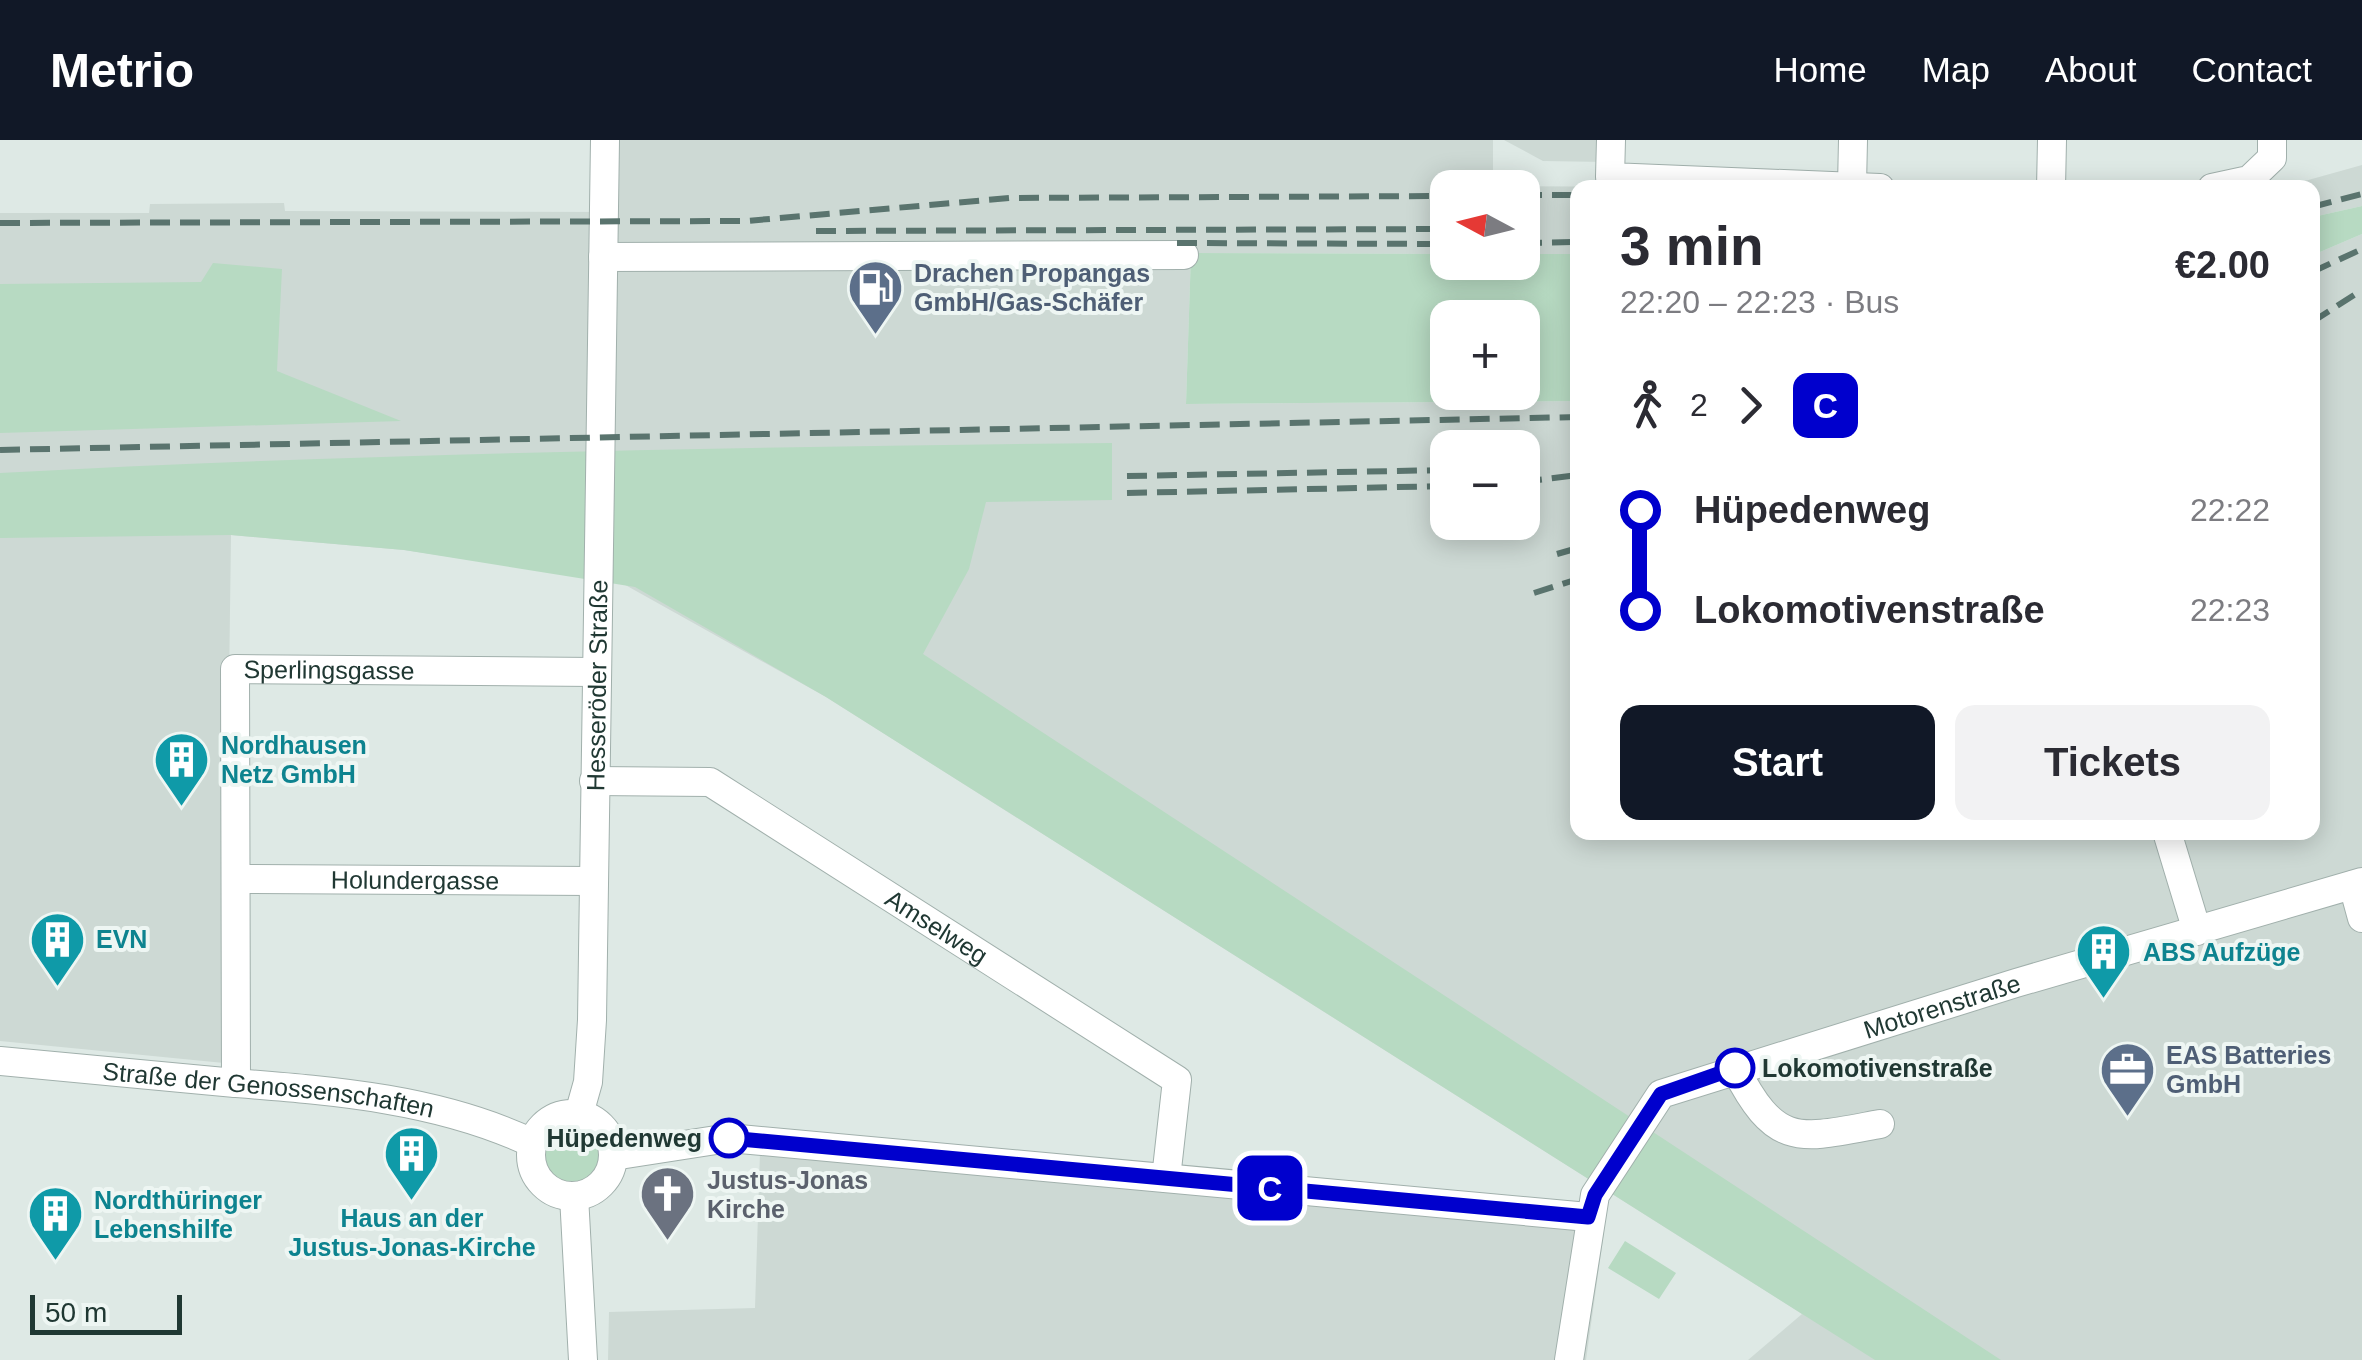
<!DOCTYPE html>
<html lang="en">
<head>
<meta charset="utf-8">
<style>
	:root { --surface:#fff; --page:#f2f2f3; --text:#2b2b33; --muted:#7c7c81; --accent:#111827 }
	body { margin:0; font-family:Helvetica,sans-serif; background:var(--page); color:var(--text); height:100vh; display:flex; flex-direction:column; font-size:38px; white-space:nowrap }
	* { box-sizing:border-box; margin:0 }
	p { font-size:32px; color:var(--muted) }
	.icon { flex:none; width:55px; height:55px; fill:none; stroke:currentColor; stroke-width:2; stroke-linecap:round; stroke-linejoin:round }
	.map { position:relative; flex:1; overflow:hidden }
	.drawer { position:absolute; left:1570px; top:40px; width:750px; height:660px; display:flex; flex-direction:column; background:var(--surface); border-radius:20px; box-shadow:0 5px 25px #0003 }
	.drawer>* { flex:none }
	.badge { padding:0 20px; border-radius:15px; font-size:35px; line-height:65px }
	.needle { width:65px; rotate:277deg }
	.tools { position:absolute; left:1430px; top:30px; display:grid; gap:20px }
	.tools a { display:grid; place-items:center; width:110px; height:110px; border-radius:20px; background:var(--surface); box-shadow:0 5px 25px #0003; font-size:50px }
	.scale { position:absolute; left:30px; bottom:25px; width:152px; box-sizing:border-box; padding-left:10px; border:5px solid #203833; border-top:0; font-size:28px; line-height:35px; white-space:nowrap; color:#203833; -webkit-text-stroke:8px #eef6f3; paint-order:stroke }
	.map>.badge { position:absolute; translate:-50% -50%; box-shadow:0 0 0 5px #fff }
	.legs { display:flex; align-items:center; gap:15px; height:110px; padding:0 50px; font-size:32px }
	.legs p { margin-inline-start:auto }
	.overview { display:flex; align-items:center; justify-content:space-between; height:170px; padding:0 50px }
	h1 { font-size:55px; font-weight:700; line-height:75px }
	.action { display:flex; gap:20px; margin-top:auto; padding:20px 50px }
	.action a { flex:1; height:115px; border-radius:20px; background:var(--accent); color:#fff; font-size:40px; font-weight:700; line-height:115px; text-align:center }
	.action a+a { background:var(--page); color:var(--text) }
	ul { padding:0 50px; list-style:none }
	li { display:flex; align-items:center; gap:35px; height:100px; font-size:38px }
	li i { display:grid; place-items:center; width:15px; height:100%; margin:0 12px; background:currentColor }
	li i::after { content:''; width:25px; height:25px; margin:-12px; border:8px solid; border-radius:50%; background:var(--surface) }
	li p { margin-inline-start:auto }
	li:first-child i { background:linear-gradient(#0000 50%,currentColor 0) }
	li:last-child i { background:linear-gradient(currentColor 50%,#0000 0) }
	header { display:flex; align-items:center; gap:60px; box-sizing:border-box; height:140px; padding:0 50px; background:var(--accent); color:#fff }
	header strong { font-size:48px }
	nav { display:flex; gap:55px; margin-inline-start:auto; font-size:35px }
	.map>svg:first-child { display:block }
	.built { fill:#cdd9d4; fill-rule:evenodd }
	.green { fill:#b7dac2; fill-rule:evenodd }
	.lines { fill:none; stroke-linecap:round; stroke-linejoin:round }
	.minor-casing { stroke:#a1b0ac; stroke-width:30 }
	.minor { stroke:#fff; stroke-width:28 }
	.rail { stroke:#5a746e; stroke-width:6; stroke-dasharray:20 10; stroke-linecap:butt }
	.line-1-casing { stroke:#fff; stroke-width:22 }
	.line-1 { stroke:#0000cd; stroke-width:15 }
	.stop-1-dot { fill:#fff; stroke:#0000cd; stroke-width:5 }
	.labels { text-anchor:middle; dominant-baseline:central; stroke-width:8; stroke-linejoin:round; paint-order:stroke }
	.service-label { font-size:25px; font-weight:bold; fill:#4e5e75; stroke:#eef6f3; text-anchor:start }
	.street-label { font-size:25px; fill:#203833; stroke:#eef6f3 }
	.culture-label { font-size:25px; font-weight:bold; fill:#0d838f; stroke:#eef6f3; text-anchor:start }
	.stop-label { font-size:25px; font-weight:bold; fill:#203833; stroke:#eef6f3; text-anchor:start }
	.worship-label { font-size:25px; font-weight:bold; fill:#5b616d; stroke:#eef6f3; text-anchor:start }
</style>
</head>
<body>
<header>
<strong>Metrio</strong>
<nav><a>Home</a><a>Map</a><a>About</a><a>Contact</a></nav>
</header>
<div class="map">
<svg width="2362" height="1220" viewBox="0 0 2362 1220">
	<rect width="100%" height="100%" fill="#dee9e5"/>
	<path class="built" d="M 618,0 L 1493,0 L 1493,46 L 1685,47 L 1578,48 L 1577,114 L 1523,114 L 1522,48 L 1448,48 L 1447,114 L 1191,113 L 1186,264 L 1577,261 L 1578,692 L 2312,692 L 2313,115 L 2362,94 L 2362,1220 L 1748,1220 L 1802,1174 L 826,557 L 620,442 L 404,410 L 231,395 L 224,923 L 0,901 L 0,73 L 149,73 L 150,64 L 284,63 L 285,71 L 617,72 ZM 1448,308 L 1522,308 L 1522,382 L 1448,382 Z
		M 1504,0 L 1605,0 L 1605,22 L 1543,21 Z
		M 2362,25 L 2362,66 L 2313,77 L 2312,48 L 2280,48 Z
		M 760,1013 L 1604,1092 L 1586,1220 L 608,1220 L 609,1172 L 755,1168 Z"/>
	<path class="green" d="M 2362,66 L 2362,94 L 2313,115 L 2313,77 Z
		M 1191,113 L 1447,114 L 1448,122 L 1522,122 L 1523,114 L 1577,114 L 1577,261 L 1186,264 ZM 1448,178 L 1522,178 L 1522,252 L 1448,252 Z
		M 213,123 L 282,129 L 277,231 L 401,281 L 0,293 L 0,144 L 201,142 Z
		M 1112,303 L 1112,360 L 986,362 L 969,429 L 923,514 L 2001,1220 L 1875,1220 L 826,557 L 635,447 L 404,410 L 231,395 L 0,398 L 0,333 C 371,313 741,307 1112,303 Z
		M539 1015a31 31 0 1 1 62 0a31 31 0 1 1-62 0Z
		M 1625,1101 L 1676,1133 L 1659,1159 L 1608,1128 Z"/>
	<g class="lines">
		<defs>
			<g id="minor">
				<path d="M 1611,0 L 1610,37 L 1880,48"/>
				<path d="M 1852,46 L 1853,0"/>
				<path d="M 2051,48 L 2052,0"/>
				<path d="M 2212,48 L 2249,40 L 2272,18 L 2272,0"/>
				<path d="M 603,117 L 1184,115"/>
				<path id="s1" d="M 594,641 L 710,642 L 1177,940 L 1166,1038"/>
				<path d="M 2167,692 L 2197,791"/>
				<path id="s2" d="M 237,739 L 592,741"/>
				<path d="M 2353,745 L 2362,778"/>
				<path id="s3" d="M 0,921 C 78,928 157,936 235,943 C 336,951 439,959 532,1003"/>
				<path d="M 1735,928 C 1776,1009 1799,999 1880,984"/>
				<path id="s4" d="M 236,943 L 235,529 L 595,532"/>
				<path id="s5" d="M 579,974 L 588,942 L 592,880 L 605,0"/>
				<circle cx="572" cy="1015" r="41"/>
				<path d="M 613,1016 L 729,998 L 1588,1077"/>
				<path d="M 574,1056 L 583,1220"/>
				<path id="s6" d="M 1569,1220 L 1595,1055 L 1661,954 L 2016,843 L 2362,742"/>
			</g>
		</defs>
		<use href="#minor" class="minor-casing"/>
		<use href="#minor" class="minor"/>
		<path class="rail" d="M 1522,55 L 1578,55
			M 2312,67 L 2362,54
			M 0,83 L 746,81 L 1010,58 L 1448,56
			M 816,91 L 1448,89
			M 1177,103 L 1447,104
			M 1522,103 L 1578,102
			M 2312,132 L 2362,109
			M 2312,182 L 2362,150
			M 0,310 L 1578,277
			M 1127,336 L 1448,330
			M 1522,342 L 1578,335
			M 1127,353 L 1448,346
			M 1557,414 L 1578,408
			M 1534,453 L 1578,439"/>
	</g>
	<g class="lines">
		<defs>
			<path id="line-1" d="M 729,998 L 1588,1077 L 1595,1055 L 1661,954 L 1735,928"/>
		</defs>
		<use href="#line-1" class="line-1-casing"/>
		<use href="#line-1" class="line-1"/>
	</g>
	<defs>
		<symbol id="fuel-pin" viewBox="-11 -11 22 30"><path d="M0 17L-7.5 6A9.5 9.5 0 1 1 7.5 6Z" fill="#5c6f8a" stroke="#eef6f3"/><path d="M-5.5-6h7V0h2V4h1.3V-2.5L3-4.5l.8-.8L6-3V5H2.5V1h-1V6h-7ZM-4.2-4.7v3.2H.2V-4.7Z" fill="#fff"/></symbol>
		<symbol id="building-pin" viewBox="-11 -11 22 30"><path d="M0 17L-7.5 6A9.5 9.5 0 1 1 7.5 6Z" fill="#0f9aa8" stroke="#eef6f3"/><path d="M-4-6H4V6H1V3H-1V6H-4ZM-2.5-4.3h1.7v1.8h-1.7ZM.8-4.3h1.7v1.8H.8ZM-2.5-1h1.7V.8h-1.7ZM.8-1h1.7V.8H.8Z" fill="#fff"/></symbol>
		<symbol id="office-pin" viewBox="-11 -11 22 30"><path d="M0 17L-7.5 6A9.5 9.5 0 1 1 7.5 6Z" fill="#5c6f8a" stroke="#eef6f3"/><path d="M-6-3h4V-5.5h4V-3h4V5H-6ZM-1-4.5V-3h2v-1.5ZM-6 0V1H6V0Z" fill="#fff"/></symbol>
		<symbol id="church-pin" viewBox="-11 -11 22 30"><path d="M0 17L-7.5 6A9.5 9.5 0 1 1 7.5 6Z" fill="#6b7280" stroke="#eef6f3"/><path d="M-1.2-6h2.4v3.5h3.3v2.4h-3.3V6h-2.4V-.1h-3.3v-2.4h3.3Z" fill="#fff"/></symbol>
	</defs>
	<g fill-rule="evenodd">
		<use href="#fuel-pin" x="844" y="116" width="63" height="86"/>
		<use href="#building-pin" x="150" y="588" width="63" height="86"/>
		<use href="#building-pin" x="26" y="768" width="63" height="86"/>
		<use href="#building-pin" x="2072" y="780" width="63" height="86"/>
		<use href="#office-pin" x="2096" y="898" width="63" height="86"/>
		<use href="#building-pin" x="380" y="982" width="63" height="86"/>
		<use href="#church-pin" x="636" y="1022" width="63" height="86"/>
		<use href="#building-pin" x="24" y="1042" width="63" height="86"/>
	</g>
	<g class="stop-1-dot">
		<circle cx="1735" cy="928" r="18"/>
		<circle cx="729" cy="998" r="18"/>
	</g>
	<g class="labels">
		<g class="service-label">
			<text x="914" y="133">Drachen Propangas<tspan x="914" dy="29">GmbH/Gas-Schäfer</tspan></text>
			<text x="2166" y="915">EAS Batteries<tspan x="2166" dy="29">GmbH</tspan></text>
		</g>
		<g class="street-label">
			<text stroke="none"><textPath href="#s4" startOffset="508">Sperlingsgasse</textPath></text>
			<text stroke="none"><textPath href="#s5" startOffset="430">Hesseröder Straße</textPath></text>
			<text stroke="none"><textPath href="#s2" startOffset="178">Holundergasse</textPath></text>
			<text stroke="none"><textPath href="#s1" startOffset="385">Amselweg</textPath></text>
			<text stroke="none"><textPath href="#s6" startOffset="582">Motorenstraße</textPath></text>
			<text stroke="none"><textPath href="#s3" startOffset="270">Straße der Genossenschaften</textPath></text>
		</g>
		<g class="culture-label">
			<text x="221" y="605">Nordhausen<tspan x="221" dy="29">Netz GmbH</tspan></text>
			<text x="96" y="799">EVN</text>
			<text x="2143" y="812">ABS Aufzüge</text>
			<text x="94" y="1060">Nordthüringer<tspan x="94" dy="29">Lebenshilfe</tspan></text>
			<text x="412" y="1078" text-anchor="middle">Haus an der<tspan x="412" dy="29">Justus-Jonas-Kirche</tspan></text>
		</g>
		<g class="stop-label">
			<text x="1762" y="928">Lokomotivenstraße</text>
			<text x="702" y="998" text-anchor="end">Hüpedenweg</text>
		</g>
		<g class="worship-label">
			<text x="707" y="1040">Justus-Jonas<tspan x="707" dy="29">Kirche</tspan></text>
		</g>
	</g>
</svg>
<div class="tools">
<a><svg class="needle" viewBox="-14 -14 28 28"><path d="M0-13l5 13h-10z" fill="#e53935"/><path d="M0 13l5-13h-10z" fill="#7c7c81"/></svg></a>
<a>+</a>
<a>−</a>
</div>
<div class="scale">50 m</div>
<b class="badge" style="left:1270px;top:1048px;background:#0000cd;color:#fff">C</b>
<section class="drawer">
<div class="overview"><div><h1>3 min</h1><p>22:20 – 22:23 · Bus</p></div><b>€2.00</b></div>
<div class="legs"><svg class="icon" aria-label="walk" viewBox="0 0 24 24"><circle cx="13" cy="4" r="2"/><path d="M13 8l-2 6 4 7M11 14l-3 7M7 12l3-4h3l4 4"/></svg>2<svg class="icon" aria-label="forward" viewBox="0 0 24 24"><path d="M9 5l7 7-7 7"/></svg><b class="badge" style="background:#0000cd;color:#fff">C</b></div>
<ul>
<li><i style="color:#0000cd"></i><b>Hüpedenweg</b><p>22:22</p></li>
<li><i style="color:#0000cd"></i><b>Lokomotivenstraße</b><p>22:23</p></li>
</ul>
<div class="action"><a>Start</a><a>Tickets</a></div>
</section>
</div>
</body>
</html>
